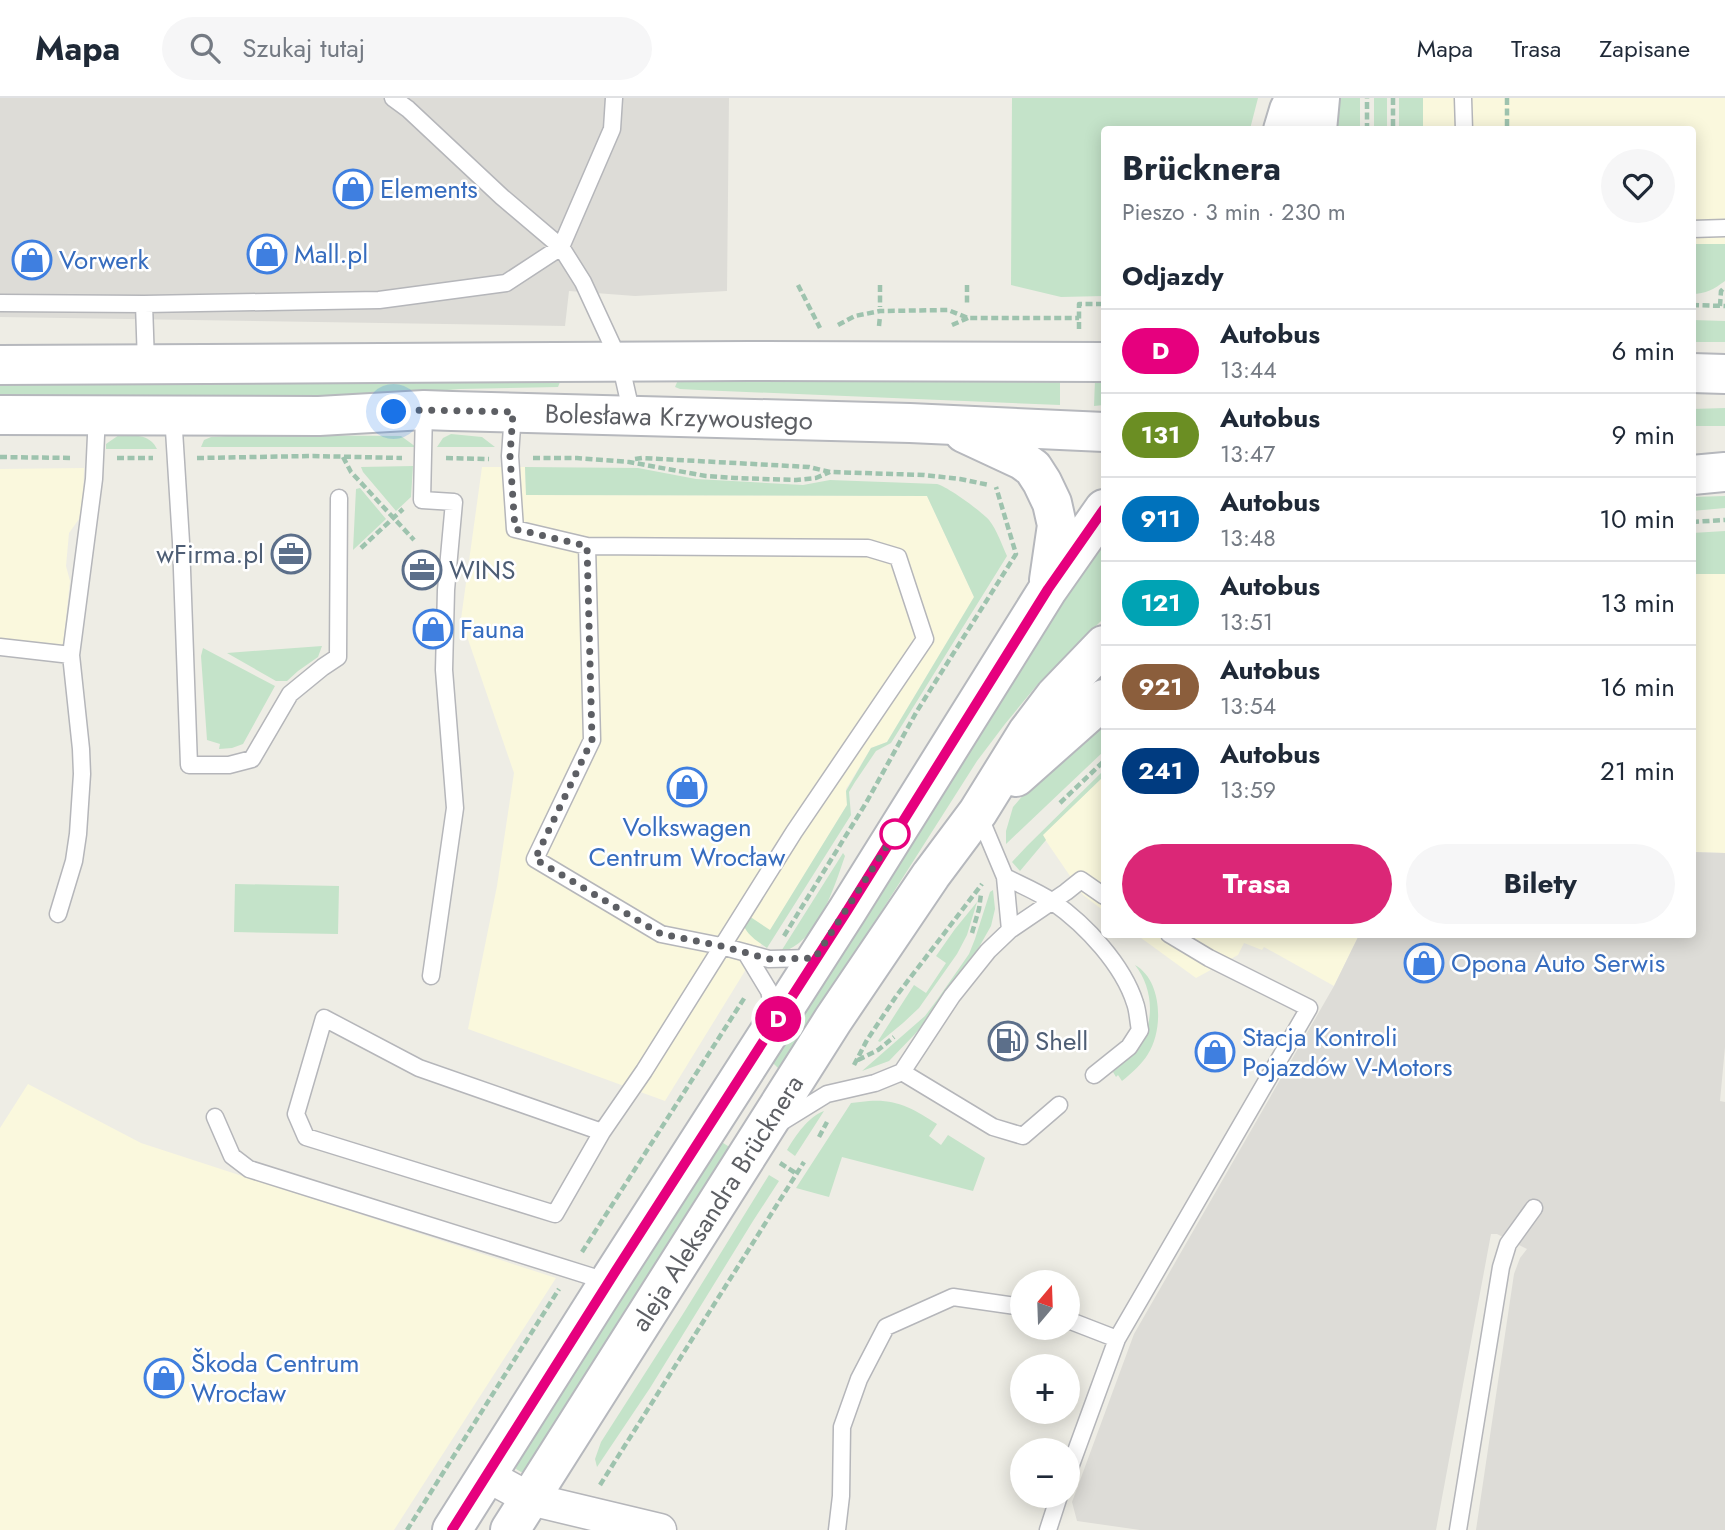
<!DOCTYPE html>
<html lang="pl">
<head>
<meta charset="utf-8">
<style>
	:root { --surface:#fff; --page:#f6f6f7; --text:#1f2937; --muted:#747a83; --line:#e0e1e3; --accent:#db2777 }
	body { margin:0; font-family:Jost,sans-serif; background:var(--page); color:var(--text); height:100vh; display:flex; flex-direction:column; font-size:26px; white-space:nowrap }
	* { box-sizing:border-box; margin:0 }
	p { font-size:23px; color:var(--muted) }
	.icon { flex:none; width:38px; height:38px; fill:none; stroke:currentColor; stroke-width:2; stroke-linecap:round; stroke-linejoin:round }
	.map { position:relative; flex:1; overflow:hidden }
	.side { position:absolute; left:1101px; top:28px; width:595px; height:812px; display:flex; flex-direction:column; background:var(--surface); border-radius:7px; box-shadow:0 4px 18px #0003 }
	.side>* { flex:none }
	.badge { padding:0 14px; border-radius:23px; font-size:24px; line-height:46px }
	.needle { width:46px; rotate:19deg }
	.fabs { position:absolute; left:1010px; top:1172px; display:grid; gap:14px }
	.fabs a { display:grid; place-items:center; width:70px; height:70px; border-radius:50%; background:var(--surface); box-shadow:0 4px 18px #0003; font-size:35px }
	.you { position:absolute; width:35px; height:35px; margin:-18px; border:5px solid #fff; border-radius:50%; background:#1a73e8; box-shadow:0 0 0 10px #1a73e833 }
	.map>.badge { position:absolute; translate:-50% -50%; box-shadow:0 0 0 4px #fff }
	h2 { padding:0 21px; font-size:26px; line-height:63px }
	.round { display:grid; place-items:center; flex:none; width:74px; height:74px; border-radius:37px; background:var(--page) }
	.head { display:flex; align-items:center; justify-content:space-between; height:119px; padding:0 21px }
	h1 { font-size:33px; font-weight:700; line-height:52px }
	.primary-button { display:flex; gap:14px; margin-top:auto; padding:14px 21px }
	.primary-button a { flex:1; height:80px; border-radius:42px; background:var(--accent); color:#fff; font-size:28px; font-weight:700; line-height:80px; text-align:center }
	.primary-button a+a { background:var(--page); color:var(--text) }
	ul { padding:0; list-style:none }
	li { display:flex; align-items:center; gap:21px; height:84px; padding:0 21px; border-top:2px solid var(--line) }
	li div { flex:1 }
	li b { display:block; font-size:26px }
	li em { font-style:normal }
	li .badge { min-width:77px; font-weight:700; text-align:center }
	header { display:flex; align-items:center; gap:42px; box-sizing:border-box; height:98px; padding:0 35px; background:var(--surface); border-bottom:2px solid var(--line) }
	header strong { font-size:33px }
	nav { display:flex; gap:38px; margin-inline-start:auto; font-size:24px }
	.search { width:490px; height:63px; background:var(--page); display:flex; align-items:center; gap:18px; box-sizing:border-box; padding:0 24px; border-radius:38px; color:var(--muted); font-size:26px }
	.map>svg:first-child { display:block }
	.commercial { fill:#faf8dd }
	.industrial { fill:#dddcd7 }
	.green { fill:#c4e3c9 }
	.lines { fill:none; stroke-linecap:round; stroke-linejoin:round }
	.lane-casing { stroke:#b5b6ba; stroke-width:19 }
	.street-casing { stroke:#b5b6ba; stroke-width:35 }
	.secondary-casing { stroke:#b6b8bd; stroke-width:42 }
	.path { stroke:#9ec3ae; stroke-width:4.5; stroke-dasharray:7 3.5; stroke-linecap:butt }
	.lane { stroke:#fff; stroke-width:16 }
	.street { stroke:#fff; stroke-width:32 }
	.secondary { stroke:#fff; stroke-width:38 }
	.line-casing { stroke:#fff; stroke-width:16 }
	.line { stroke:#e6007e; stroke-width:10 }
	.walk { stroke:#5d5f64; stroke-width:7; stroke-dasharray:0 12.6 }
	.stop-dot { fill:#fff; stroke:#e6007e; stroke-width:3.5 }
	.labels { text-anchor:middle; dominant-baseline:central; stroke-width:5; stroke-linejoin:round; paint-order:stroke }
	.shop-label { font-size:26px; fill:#366cbe; stroke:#fff; text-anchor:start }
	.street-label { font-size:26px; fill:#5d5f64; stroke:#fff }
	.service-label { font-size:26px; fill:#4e5e75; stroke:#fff; text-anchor:start }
</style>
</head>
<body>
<header>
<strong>Mapa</strong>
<div class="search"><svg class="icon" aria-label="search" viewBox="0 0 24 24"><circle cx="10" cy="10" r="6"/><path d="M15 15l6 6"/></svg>Szukaj tutaj</div>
<nav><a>Mapa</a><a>Trasa</a><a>Zapisane</a></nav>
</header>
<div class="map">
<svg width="1725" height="1432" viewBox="0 0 1725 1432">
	<rect width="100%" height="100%" fill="#eeede5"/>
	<path class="commercial" d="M 1423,0 L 1725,0 L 1725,146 L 1692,146 L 1692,32 L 1423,31 Z
		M 482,369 L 525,369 L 526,397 L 927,398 L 974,499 L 887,644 L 871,650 L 846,691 L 847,707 L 665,1003 L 468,931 L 497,788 L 514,675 L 461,521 Z
		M 84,370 L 83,402 L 79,421 L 69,435 L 66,468 L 70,483 L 63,548 L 0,542 L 0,371 Z
		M 1692,476 L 1725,476 L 1725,755 L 1692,754 Z
		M 1104,678 L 1104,813 L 1083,797 L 1042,737 Z
		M 1137,837 L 1359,837 L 1334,888 L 1264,849 L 1262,852 L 1244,845 L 1238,857 L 1196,880 Z
		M 28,986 L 141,1045 L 556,1180 L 394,1432 L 0,1432 L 0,1030 Z"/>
	<path class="industrial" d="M 0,0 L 729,0 L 727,193 L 635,198 L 569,193 L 565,228 L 0,219 Z
		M 1692,754 L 1725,755 L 1725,949 L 1720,1003 L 1725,1004 L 1725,1432 L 1476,1432 L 1514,1176 L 1520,1160 L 1527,1151 L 1497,1136 L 1491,1136 L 1436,1432 L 1140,1432 L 1077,1423 L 1072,1404 L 1134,1236 L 1334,888 L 1359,837 L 1692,836 Z"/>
	<path class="green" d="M 1012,0 L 1258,0 L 1250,31 L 1104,32 L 1104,198 L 1061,199 L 1011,187 Z
		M 1335,0 L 1360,0 L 1360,31 L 1330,32 Z
		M 1374,0 L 1387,0 L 1387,31 L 1374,31 Z
		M 1399,0 L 1423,0 L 1423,31 L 1399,31 Z
		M 1692,146 L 1725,146 L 1725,183 C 1714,191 1706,196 1692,196 Z
		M 1692,222 L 1725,223 L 1725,244 L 1692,244 Z
		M 556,281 L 560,284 L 558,289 L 460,291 L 422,294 L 214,301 L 0,301 L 0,284 Z
		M 1060,281 L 1060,307 L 699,292 L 680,291 L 675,289 L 678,282 Z
		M 1104,281 L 1104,307 L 1094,308 L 1095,282 Z
		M 1725,310 L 1725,328 L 1692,328 L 1692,311 Z
		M 451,336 L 482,339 L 495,349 L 437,349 L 443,340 Z
		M 119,337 C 134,337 150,336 157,351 L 106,351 L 106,346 Z
		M 244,337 L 401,338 L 416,349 L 201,349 L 204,342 L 211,339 Z
		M 413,368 L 411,399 L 396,413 L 363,374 L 361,369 Z
		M 525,369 L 638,370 L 696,381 L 803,387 L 830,382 L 937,386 C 948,389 981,413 989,422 C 997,432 1002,447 1007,458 L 891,645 L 876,653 L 855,684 L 849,694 L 851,717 L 767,850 C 757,843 747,837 743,826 L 749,818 L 770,832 L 847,707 L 846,693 L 871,650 L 887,644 L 974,499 L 927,398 L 526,397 Z
		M 360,390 L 386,421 L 353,452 L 356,391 Z
		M 1725,398 L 1725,410 L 1692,413 L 1692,399 Z
		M 1725,433 L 1725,476 L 1692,476 L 1692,435 Z
		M 1104,443 L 1104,520 L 1037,587 L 1005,626 L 977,663 L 783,968 L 778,970 L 773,965 L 773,960 L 1064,500 Z
		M 322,548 L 318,559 L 298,573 L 287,583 L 276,583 L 227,555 Z
		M 203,550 L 275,588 L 243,646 L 232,650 L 219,651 L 220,646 L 207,642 L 201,558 Z
		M 1104,623 L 1104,653 L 1006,746 L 1006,733 L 1013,709 L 1037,681 Z
		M 1104,672 L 1104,678 L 1043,737 L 1046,742 L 1020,773 L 1012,764 L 1027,748 Z
		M 843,755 L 845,758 C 833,792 818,844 780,855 Z
		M 235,786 L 339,788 L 338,836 L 234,834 Z
		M 993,792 L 995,811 L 991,828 L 974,858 L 930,919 L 915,936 L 889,963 L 862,973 L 925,918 L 937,902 L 969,856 L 975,841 L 990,794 Z
		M 977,804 L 967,837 L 957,856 L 919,910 L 903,925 L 880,944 L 878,943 L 914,887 L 926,895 L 946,865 L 936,858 L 955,831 Z
		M 1135,867 C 1162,882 1164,931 1148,956 C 1142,966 1132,975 1122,983 L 1118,977 L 1116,979 L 1113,974 C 1123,965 1137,954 1143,941 C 1155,917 1151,887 1135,867 Z
		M 869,1003 C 898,1001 913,1011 937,1026 L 929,1038 L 941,1047 L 948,1037 L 985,1060 L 973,1093 L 842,1059 L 829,1099 L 796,1090 L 851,1005 Z
		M 824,1013 L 795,1058 L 787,1052 C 796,1037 808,1019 824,1013 Z
		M 720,1043 L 731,1050 L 525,1374 L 521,1374 L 516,1371 L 517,1364 Z
		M 769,1077 L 779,1083 L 753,1123 L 650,1290 L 597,1369 L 595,1361 L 601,1344 L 683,1216 Z"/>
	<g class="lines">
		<defs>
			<path id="lane" d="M 393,0 L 408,11 L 502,99 L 561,149 L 583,184 L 620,264 L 632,317
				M 1463,0 L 1464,32
				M 1692,131 L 1725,130
				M 0,205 L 144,206 L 379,202 L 506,185 L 561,149 L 612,31 L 614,0
				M 144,206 L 146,265
				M 424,312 L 422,402 L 454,404 L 446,492 L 444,572 L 455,710 L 431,878
				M 513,314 L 510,358 L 515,431 L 587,448 L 868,450 L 898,459 L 925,541 L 794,734 L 644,973 L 602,1034 L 555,1116 L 306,1039 L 296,1016 L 324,920 L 419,970 L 602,1034
				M 173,316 L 181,444 L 189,667 L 229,667 L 252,661 L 290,596 L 323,569 L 338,559 L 339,400
				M 587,448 L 592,642 L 535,761 L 661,836 L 721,848 L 769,861 L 813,860
				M 0,549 L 71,557
				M 979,717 L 1005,779 L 1010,832
				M 1005,779 C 1021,787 1038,794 1053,804 C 1086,827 1123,867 1135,905 C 1138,913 1138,923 1140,932 L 1129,949 L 1094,977
				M 58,816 L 74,763 L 78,736 L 82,676 L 81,651 L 71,557 L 94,381 L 97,316
				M 746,855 L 769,893 L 775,918
				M 902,974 L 993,1029 L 1023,1038 L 1059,1007
				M 215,1019 L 232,1058 L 249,1071 L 593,1179 L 607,1186
				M 780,1025 L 827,996 L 875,985 L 902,974 L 952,898 L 988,853 L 1010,832 L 1066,794 L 1081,782 L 1104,798
				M 1068,1222 L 1117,1241 L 1068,1375
				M 1117,1241 L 1309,910 L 1209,860 L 1169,836
				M 837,1432 L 841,1398 L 842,1329 L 859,1281 L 886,1229 L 953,1199 L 1022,1209
				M 1048,1432 L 1059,1398
				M 1458,1432 L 1501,1169 L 1508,1146 L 1534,1110"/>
			<path id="street" d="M 486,1377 L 530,1401 L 660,1432"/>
			<g id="secondary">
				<path d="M 1283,32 L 1289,12 L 1295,0"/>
				<path d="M 1317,32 L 1320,0"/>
				<path d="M 0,267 L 748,263 L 1104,264"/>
				<path d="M 1692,275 L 1725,276"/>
				<path id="s1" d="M 0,317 L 319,318 L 424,312 L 452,313 L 910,325 L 1104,334"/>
				<path d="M 964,335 L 1022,362 L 1033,370 L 1042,384 L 1052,405 L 1057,427 L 1049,482"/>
				<path d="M 1692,377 L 1725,374"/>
				<path d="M 1016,679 L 1104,601"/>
				<path d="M 452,1432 L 603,1193 L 847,813 L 1048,491 L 1104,411"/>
				<path id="s2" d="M 510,1432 L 833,922 L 931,777 L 978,714 L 1027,635 L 1055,598 L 1104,547"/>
			</g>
		</defs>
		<use href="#lane" class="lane-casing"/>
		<use href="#street" class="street-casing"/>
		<use href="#secondary" class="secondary-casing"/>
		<path class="path" d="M 1393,0 L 1393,32
			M 1507,0 L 1507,32
			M 1367,32 L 1367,0
			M 798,187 L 820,230
			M 880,187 L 880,209
			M 967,187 L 967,208
			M 1692,207 L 1725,208
			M 1720,208 L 1721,193 L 1725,189
			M 838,227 L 855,218 L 880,213 L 948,212 L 968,220 L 1079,220
			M 952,227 L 968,220
			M 879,228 L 880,218
			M 1079,231 L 1079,206 L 1104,206
			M 0,359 L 73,360
			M 343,359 L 351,374 L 414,442
			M 117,360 L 153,360
			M 197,360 L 313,358 L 402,360
			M 446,360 L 489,361
			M 533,360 L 577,360 L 629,364 L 706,378 L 735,380 L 796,382 L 816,380 L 830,374
			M 635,361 L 642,360 L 809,369 L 830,374 L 924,377 L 960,381 L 989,387
			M 1692,424 L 1725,422
			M 361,450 L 403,411
			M 1060,705 L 1104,663
			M 972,835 L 979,811 L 981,796
			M 784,838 L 866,705 L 917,613 L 1016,456 L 996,389
			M 858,962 L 878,952 L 894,939
			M 854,967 L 867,942 L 897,897 L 982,786
			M 819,1039 L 827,1024
			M 780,1065 L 797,1076
			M 582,1154 L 745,899
			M 600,1387 L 804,1064
			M 407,1432 L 559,1191"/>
		<use href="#lane" class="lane"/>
		<use href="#street" class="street"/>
		<use href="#secondary" class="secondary"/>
	</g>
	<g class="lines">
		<defs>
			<path id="line" d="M 452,1432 L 615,1174 L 847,813 L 1048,491 L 1104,411"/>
		</defs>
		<use href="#line" class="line-casing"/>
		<use href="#line" class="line"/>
		<path class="walk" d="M 394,314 L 424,312 L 513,314 L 510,358 L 515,431 L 587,448 L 592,642 L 535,761 L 661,836 L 721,848 L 769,861 L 815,860 L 896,734 L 895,736"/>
	</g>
	<defs>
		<symbol id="shop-ring" viewBox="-11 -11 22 22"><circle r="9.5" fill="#fff" stroke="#3f7fe0" stroke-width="1.5"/><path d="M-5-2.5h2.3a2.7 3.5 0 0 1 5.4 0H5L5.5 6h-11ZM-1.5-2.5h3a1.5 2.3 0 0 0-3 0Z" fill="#3f7fe0"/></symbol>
		<symbol id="office-ring" viewBox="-11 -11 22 22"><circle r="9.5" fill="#fff" stroke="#5c6f8a" stroke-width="1.5"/><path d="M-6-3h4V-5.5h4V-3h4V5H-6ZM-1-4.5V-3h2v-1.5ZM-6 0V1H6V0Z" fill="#5c6f8a"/></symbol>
		<symbol id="fuel-ring" viewBox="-11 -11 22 22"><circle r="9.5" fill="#fff" stroke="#5c6f8a" stroke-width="1.5"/><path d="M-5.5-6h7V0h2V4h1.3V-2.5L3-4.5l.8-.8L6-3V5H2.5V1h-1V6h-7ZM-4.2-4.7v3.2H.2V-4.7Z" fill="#5c6f8a"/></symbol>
	</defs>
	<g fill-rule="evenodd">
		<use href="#shop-ring" x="331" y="69" width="44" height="44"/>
		<use href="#shop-ring" x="245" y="134" width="44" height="44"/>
		<use href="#shop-ring" x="10" y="140" width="44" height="44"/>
		<use href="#office-ring" x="269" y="434" width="44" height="44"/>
		<use href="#office-ring" x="400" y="450" width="44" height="44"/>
		<use href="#shop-ring" x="411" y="509" width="44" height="44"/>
		<use href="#shop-ring" x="665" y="667" width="44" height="44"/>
		<use href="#shop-ring" x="1402" y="843" width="44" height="44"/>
		<use href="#fuel-ring" x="986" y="921" width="44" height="44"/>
		<use href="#shop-ring" x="1193" y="932" width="44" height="44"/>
		<use href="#shop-ring" x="142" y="1258" width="44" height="44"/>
	</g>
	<circle class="stop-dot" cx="895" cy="736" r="14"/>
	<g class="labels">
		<g class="shop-label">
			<text x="380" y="91">Elements</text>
			<text x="294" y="156">Mall.pl</text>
			<text x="59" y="162">Vorwerk</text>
			<text x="460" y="531">Fauna</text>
			<text x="687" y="729" text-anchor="middle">Volkswagen<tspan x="687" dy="30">Centrum Wrocław</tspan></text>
			<text x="1451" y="865">Opona Auto Serwis</text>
			<text x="1242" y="939">Stacja Kontroli<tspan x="1242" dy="30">Pojazdów V-Motors</tspan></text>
			<text x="191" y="1265">Škoda Centrum<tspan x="191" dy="30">Wrocław</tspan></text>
		</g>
		<g class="street-label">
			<text stroke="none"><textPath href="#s1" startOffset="679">Bolesława Krzywoustego</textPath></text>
			<text stroke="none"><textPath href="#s2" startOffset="387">aleja Aleksandra Brücknera</textPath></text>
		</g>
		<g class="service-label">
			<text x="264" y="456" text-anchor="end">wFirma.pl</text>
			<text x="449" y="472">WINS</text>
			<text x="1035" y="943">Shell</text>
		</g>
	</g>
</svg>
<div class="fabs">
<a><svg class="needle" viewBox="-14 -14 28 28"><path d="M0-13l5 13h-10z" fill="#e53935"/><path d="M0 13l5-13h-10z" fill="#747a83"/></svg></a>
<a>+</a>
<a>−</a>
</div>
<div class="you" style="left:394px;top:314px"></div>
<b class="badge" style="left:778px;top:921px;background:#e6007e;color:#fff">D</b>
<section class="side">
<div class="head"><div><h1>Brücknera</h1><p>Pieszo · 3 min · 230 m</p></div><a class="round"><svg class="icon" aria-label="heart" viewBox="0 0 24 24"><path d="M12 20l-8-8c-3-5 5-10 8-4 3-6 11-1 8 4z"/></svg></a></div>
<h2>Odjazdy</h2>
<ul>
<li><span class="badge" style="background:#e6007e;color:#fff">D</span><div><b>Autobus</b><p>13:44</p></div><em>6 min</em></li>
<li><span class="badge" style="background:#6b8e23;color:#fff">131</span><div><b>Autobus</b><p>13:47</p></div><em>9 min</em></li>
<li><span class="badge" style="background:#0072bc;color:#fff">911</span><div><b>Autobus</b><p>13:48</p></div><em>10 min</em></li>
<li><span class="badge" style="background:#00a3b4;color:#fff">121</span><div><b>Autobus</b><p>13:51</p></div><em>13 min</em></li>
<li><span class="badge" style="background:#8b5e3c;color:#fff">921</span><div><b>Autobus</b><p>13:54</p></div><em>16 min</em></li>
<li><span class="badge" style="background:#003b80;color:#fff">241</span><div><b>Autobus</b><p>13:59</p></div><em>21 min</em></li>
</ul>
<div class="primary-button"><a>Trasa</a><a>Bilety</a></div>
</section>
</div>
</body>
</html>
